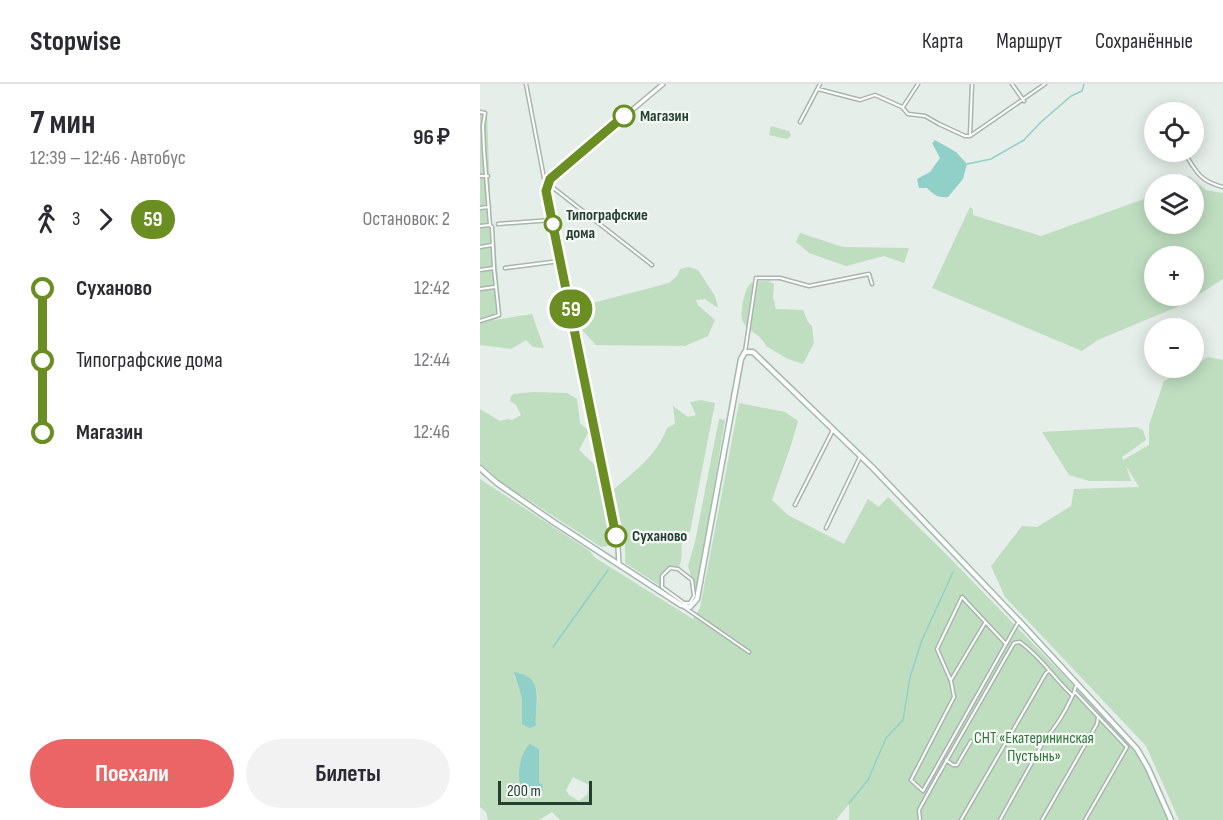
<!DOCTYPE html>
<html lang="ru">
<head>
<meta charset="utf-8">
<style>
	:root { --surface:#fff; --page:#f2f2f3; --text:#2b2b33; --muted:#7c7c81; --line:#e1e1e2; --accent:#ec6566 }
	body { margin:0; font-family:"Sofia Sans Condensed",sans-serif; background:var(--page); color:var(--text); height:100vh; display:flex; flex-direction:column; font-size:22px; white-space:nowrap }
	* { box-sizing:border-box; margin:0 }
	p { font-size:20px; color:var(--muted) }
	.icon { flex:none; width:33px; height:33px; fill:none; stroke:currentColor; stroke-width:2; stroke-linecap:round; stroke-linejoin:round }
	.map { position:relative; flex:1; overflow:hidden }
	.sheet { display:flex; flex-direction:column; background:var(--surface); width:480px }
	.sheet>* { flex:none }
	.badge { padding:0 12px; border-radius:20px; font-size:21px; line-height:39px }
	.fabs { position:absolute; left:664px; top:18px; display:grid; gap:12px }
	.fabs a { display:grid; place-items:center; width:60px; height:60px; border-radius:50%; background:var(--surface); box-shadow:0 3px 15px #0003; font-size:30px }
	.scale { position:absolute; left:18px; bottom:15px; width:94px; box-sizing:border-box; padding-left:6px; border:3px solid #253f31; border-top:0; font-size:16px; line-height:21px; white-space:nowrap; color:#253f31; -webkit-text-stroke:4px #f6faf7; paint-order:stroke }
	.map>.badge { position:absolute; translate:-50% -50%; box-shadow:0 0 0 3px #fff }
	.legs { display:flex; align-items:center; gap:9px; height:66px; padding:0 30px; font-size:20px }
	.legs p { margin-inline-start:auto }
	.summary { display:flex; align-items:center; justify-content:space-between; height:102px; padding:0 30px }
	h1 { font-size:33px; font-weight:700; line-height:45px }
	.action { display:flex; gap:12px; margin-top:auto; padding:12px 30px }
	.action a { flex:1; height:69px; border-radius:36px; background:var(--accent); color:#fff; font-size:24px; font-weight:700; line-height:69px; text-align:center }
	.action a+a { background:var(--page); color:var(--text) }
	ul { padding:0 30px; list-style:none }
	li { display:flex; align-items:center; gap:21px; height:72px; font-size:22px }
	li i { display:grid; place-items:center; width:9px; height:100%; margin:0 8px; background:currentColor }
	li i::after { content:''; width:15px; height:15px; margin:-8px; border:4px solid; border-radius:50%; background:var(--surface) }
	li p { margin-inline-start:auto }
	li:first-child i { background:linear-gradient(#0000 50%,currentColor 0) }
	li:last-child i { background:linear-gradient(currentColor 50%,#0000 0) }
	header { display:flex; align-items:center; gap:36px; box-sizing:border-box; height:84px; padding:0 30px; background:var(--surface); border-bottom:2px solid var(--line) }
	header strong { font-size:28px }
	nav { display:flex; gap:33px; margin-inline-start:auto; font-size:21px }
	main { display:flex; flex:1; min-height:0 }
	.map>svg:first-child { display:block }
	.green { fill:#bfdec0; fill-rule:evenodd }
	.water { fill:#90d0c9 }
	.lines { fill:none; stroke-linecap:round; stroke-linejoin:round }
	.stream { stroke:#90d0c9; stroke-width:1.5 }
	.minor-casing { stroke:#a8b6ad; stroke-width:5 }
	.tertiary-casing { stroke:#a8b6ad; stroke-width:6 }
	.secondary-casing { stroke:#a4b9ad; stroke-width:7 }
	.minor { stroke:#fff; stroke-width:2 }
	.tertiary { stroke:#fff; stroke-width:3 }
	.secondary { stroke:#fff; stroke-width:4 }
	.line-1-casing { stroke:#fff; stroke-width:14 }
	.line-1 { stroke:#6b8e23; stroke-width:9 }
	.stop-1-dot { fill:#fff; stroke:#6b8e23; stroke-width:3 }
	.labels { text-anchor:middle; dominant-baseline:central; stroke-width:4.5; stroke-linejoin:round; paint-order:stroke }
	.stop-label { font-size:16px; font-weight:bold; fill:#253f31; stroke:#f6faf7; text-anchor:start }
	.park-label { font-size:16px; fill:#307539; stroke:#f6faf7 }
</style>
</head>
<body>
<header>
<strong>Stopwise</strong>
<nav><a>Карта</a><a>Маршрут</a><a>Сохранённые</a></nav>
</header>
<main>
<section class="sheet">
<div class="summary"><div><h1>7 мин</h1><p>12:39 – 12:46 · Автобус</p></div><b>96 ₽</b></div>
<div class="legs"><svg class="icon" aria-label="walk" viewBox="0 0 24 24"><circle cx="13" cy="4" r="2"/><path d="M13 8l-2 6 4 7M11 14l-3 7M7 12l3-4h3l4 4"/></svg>3<svg class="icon" aria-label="forward" viewBox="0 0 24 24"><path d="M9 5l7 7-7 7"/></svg><b class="badge" style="background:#6b8e23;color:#fff">59</b><p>Остановок: 2</p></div>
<ul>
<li><i style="color:#6b8e23"></i><b>Суханово</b><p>12:42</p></li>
<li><i style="color:#6b8e23"></i><span>Типографские дома</span><p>12:44</p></li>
<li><i style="color:#6b8e23"></i><b>Магазин</b><p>12:46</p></li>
</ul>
<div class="action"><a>Поехали</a><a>Билеты</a></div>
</section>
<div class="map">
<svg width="743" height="736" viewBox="0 0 743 736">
	<rect width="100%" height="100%" fill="#e5eee8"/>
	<path class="green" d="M 0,28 L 7,28 L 11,141 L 14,143 L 21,233 L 14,236 L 52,230 L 64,264 L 53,263 L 46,256 L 31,265 L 0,261 Z
		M 291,42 L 309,47 L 311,52 L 307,55 L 289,51 Z
		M 709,92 L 726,106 L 743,109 L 743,195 L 704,220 L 618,256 L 602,267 L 452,204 L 490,123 L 493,125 L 493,131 L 561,152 L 675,111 L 675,140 L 714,140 L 714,100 L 698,100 ZM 675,172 L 714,172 L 714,212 L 675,212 Z
		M 320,149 L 363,163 L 429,164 L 424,179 L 404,172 L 366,182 L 329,169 L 316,158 Z
		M 209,183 L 218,186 L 235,212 L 238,224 L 225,215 L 216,216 L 218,221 L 235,236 L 228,252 L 205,262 L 116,261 L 103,247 L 97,223 L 189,199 L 197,192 L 200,185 Z
		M 288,197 L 294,200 L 293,213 L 296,225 L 323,226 L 328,238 L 332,242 L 334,259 L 323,280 L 308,275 L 286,262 C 281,250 270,249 263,238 C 259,231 264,208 269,201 C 273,196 282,198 288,197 Z
		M 728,273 L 743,276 L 743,736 L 699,736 L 666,662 L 525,513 L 511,482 L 542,442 L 557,443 L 591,422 L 594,405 L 659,403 L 646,382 L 651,397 L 609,397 L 589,391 L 562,348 L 656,343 L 663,346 L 666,356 L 642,373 L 643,376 L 669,361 L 669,341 L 684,297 L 709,284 L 714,284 L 714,281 Z
		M 53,308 L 87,309 L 97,315 L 100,339 L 109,347 L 99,366 L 116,382 L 124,412 L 133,461 L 121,463 L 21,398 L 0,379 L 0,325 L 20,337 L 28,335 L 32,336 L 41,331 L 36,321 L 30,317 L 31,312 L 34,310 Z
		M 221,316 L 235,319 L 210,448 L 203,447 C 199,460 205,473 198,485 L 190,484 L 182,492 L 182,503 L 145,479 L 145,459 L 134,405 C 155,387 177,371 187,344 L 195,340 L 193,322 L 208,333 L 216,331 L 210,318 Z
		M 259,319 L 305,328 L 318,337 C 311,364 301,389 292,416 L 308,431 L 364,460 L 388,415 L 399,423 L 408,413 L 470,474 L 658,668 L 689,736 L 369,736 L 369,720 L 356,736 L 80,736 L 72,728 L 59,736 L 8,736 L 6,728 L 0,723 L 0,395 L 110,467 L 114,473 L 213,535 L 220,524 ZM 40,589 C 67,602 54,617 56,641 L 42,640 L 42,615 L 35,592 ZM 57,663 L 59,666 L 59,699 L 49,712 C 32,690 43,682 57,663 ZM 93,693 L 109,701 L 108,710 L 99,717 L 89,711 L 86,706 Z
		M 239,335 L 245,336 L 216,514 L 214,512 L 213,499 L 208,482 L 215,458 Z"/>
	<path class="water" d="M 455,56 L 476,68 L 487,80 L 483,95 L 468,113 C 458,114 454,111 447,104 L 439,104 L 437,95 L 450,88 L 460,74 L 452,59 Z
		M 34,588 C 67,593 54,619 56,642 L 49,644 L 42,640 L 42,615 Z
		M 50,660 L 59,665 L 59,699 L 62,700 L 63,706 L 60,712 L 49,712 C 46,708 41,704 40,699 C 37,689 41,667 50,660 Z"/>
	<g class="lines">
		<path class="stream" d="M 487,80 L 511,75 L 544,56 L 561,38 L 591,12 L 602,7 L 604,0
			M 73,563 L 128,486
			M 369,719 L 388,696 L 406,654 L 423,636 L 430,593 L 442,556 L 473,488"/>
		<defs>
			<path id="minor" d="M 46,0 L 64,94 L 67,99 L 172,181
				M 532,0 L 544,17
				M 338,5 L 380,16 L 395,11 L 422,23 L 428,30 L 445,32 L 459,40 L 485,52 L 490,52 L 565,0
				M 423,23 L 438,0
				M 0,28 L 5,29 L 3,42 L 4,66 L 10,141
				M 320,38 L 340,0
				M 490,51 L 492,0
				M 704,68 C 716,87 719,97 743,103
				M 0,92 L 8,92
				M 0,124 L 9,123
				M 18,140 L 72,136
				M 0,142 L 10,141 L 12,143 L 14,184 L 19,231 L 0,237
				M 0,163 L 12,161
				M 25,184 L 80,177
				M 0,186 L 14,184
				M 0,205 L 15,203
				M 265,268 L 276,194 L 300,194 L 329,202 L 389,190 L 392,200
				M 315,421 L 353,346
				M 346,444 L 380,373
				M 190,484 L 198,485 L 212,496 L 214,512 L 210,519 L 204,519 L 182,503 L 182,492 Z
				M 204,523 L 269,568
				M 526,560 L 482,513 L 457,565 L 471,597 L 474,613 L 431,696 L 443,707 L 539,537
				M 471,596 L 505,539
				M 595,608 L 647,663 L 605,736
				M 466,676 L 473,681 L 477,681 L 491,657
				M 440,736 L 439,726 L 456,695 L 534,559 L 540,558 C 563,575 572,592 592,611
				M 481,736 L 566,589 L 569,587
				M 520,736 L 565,655 C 576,643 585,628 592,613 C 595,608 594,605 597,600
				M 562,736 L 617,640 L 618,633"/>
			<path id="tertiary" d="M 139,480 L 138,463 L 135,446 L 66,107 L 70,95 L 183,0"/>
			<path id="secondary" d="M 0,384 L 17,399 L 72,437 L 201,521 L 210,523 L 217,515 L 261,275 L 265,268 L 273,268 L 393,384 L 539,537 L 657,665 L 668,684 L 691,736"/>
		</defs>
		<use href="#minor" class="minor-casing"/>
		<use href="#tertiary" class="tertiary-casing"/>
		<use href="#secondary" class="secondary-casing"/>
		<use href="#minor" class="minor"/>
		<use href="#tertiary" class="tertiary"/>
		<use href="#secondary" class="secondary"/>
	</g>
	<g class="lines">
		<defs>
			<path id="line-1" d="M 136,452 L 66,107 L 70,95 L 144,32"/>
		</defs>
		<use href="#line-1" class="line-1-casing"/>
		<use href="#line-1" class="line-1"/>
	</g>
	<g class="stop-1-dot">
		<circle cx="144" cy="32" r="10"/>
		<circle cx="73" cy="140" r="8"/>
		<circle cx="136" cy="452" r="10"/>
	</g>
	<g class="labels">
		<g class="stop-label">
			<text x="160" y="32">Магазин</text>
			<text x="86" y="131">Типографские<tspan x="86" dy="18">дома</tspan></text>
			<text x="152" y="452">Суханово</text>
		</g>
		<g class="park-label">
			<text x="554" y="654">СНТ «Екатерининская<tspan x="554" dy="18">Пустынь»</tspan></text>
		</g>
	</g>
</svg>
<div class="fabs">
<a><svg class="icon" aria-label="locate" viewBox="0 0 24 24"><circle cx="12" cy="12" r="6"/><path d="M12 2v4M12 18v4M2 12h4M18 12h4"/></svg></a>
<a><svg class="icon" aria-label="layers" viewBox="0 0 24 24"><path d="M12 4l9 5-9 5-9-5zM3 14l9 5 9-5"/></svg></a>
<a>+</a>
<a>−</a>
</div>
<div class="scale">200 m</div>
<b class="badge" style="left:91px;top:225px;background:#6b8e23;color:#fff">59</b>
</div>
</main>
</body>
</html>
